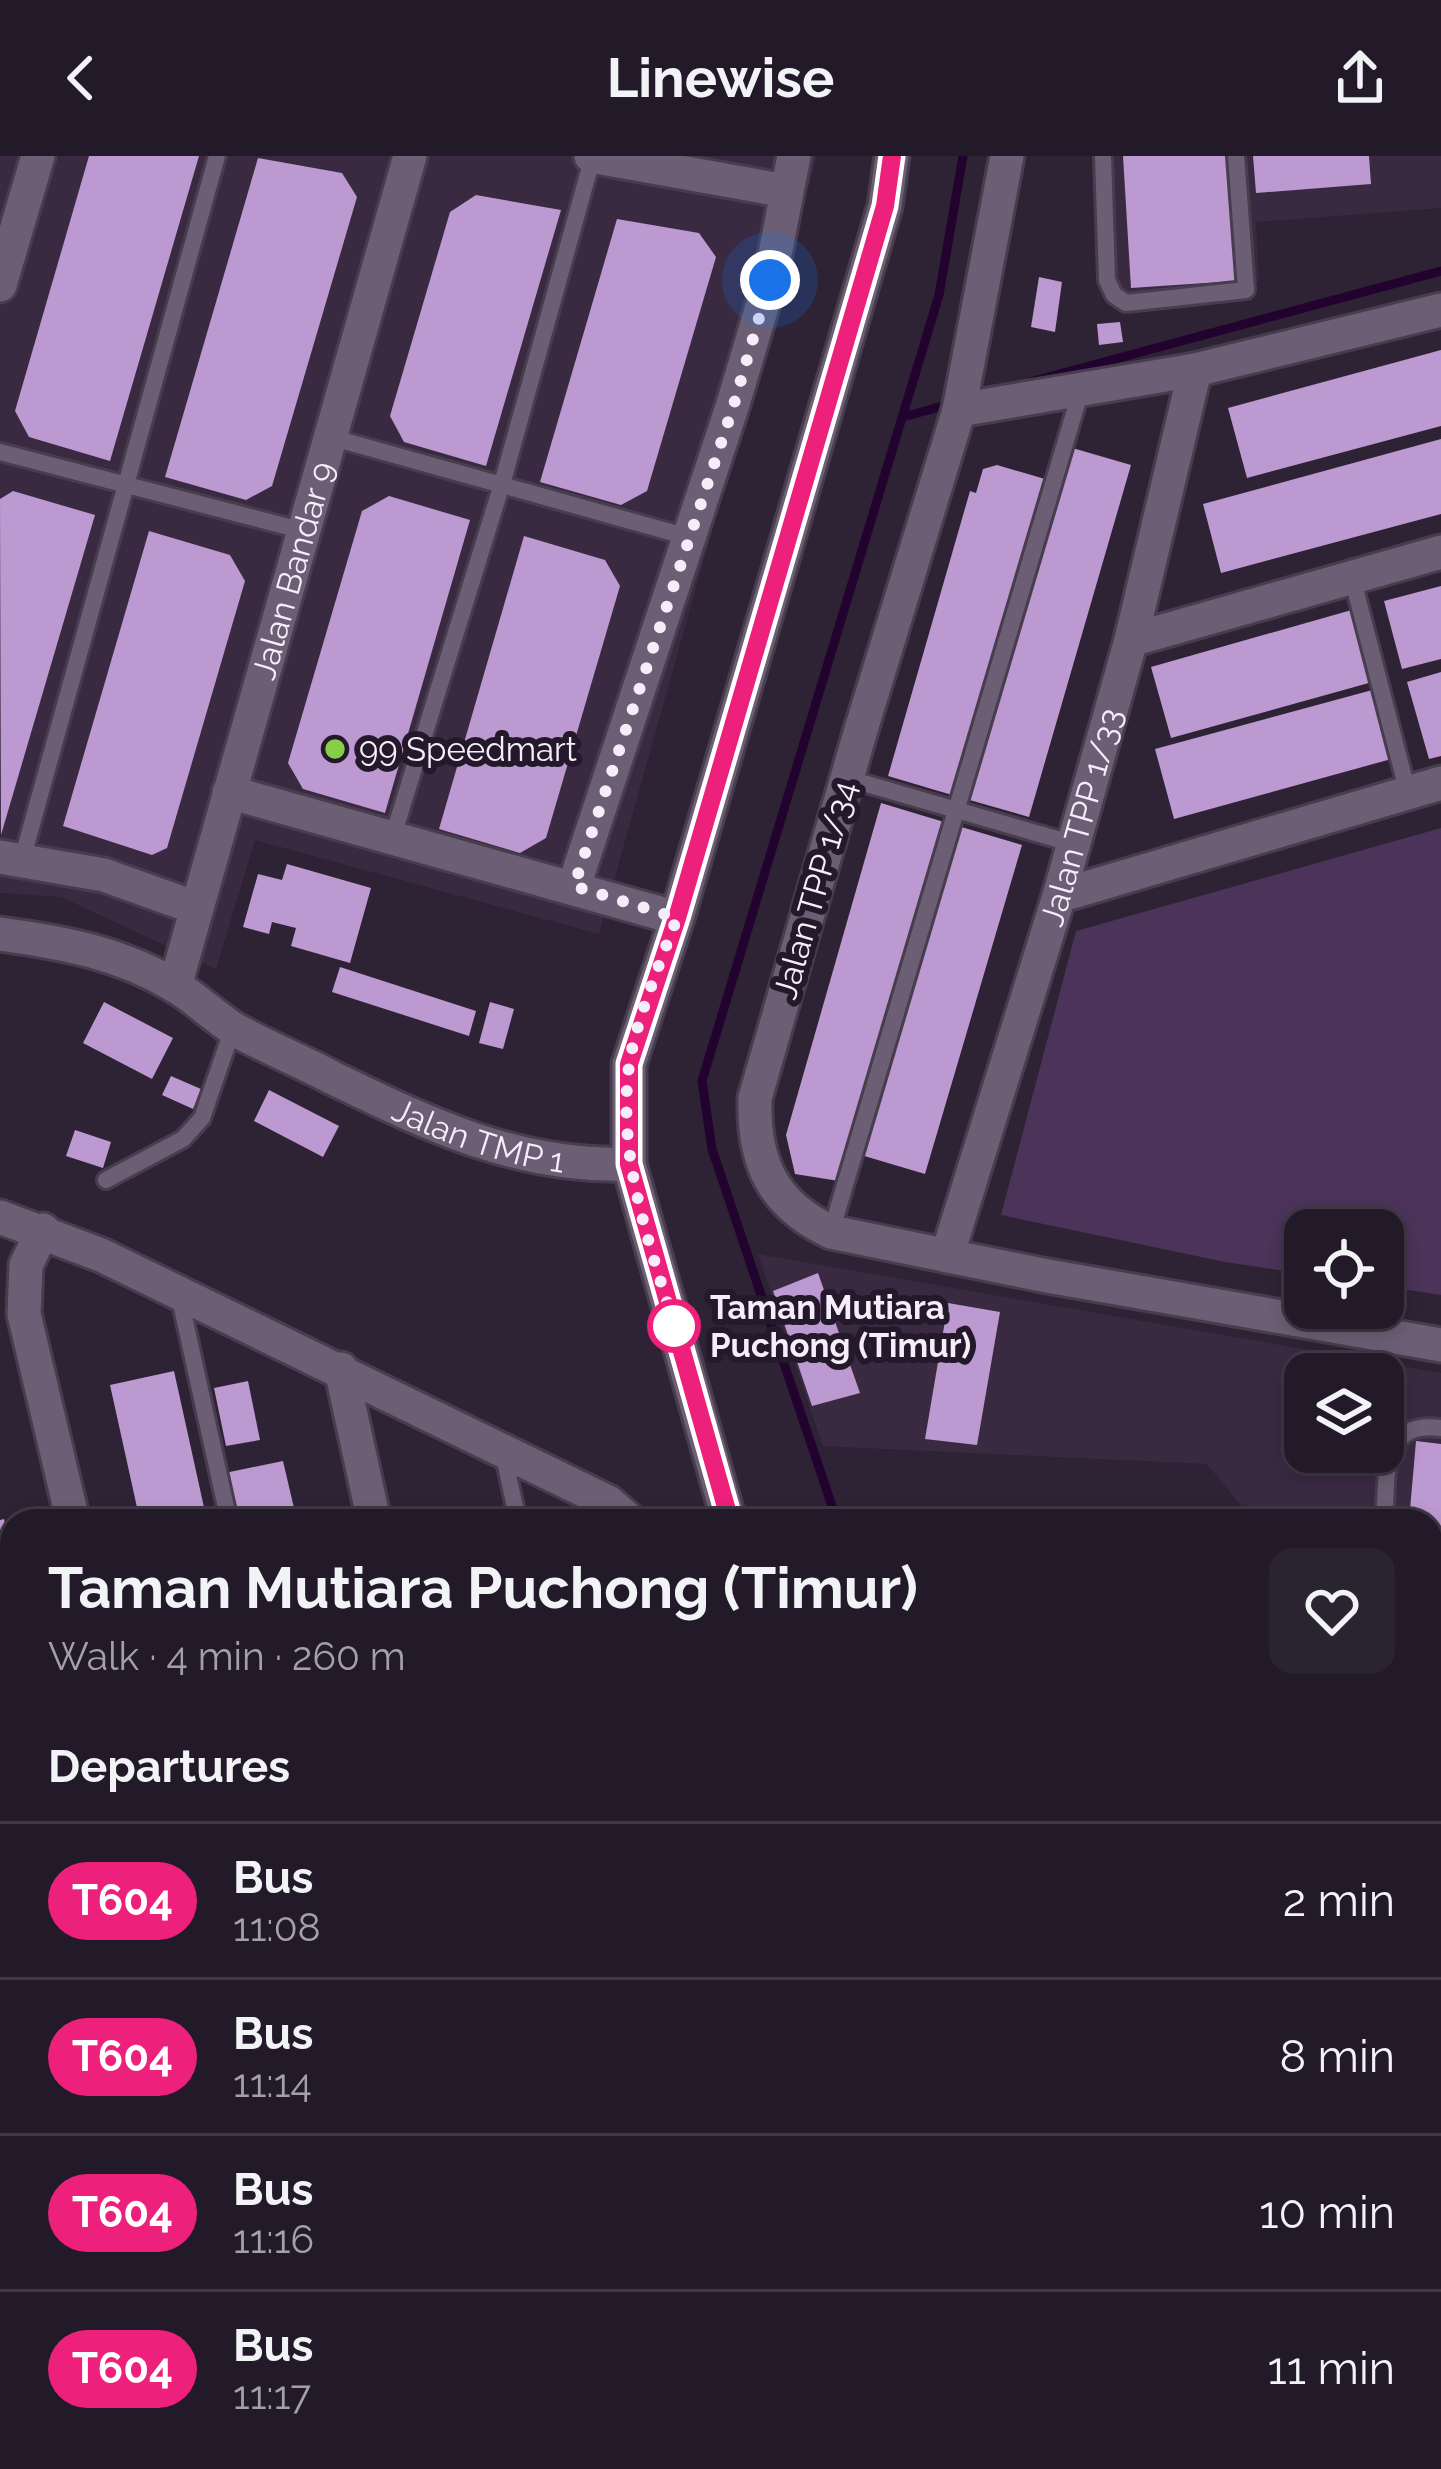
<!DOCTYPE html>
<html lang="en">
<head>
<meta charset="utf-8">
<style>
	:root { --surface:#221a28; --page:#2a2330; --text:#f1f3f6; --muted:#a2a1a8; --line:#3f3845 }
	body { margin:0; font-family:Raleway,sans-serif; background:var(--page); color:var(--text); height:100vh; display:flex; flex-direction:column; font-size:45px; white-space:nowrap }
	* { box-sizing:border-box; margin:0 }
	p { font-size:39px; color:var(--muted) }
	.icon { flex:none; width:66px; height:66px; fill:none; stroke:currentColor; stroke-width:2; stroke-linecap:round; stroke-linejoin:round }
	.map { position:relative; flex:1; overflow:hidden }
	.panel { position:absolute; left:0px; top:1353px; width:1443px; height:960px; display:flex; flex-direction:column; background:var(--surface); border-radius:36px 36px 0 0; box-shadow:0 6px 18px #0003,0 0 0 3px var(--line) }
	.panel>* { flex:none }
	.badge { padding:0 24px; border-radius:39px; font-size:42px; line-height:78px }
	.tools { position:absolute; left:1284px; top:1053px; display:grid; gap:24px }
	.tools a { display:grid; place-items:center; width:120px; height:120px; border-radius:24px; background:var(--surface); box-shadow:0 6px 18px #0003,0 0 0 3px var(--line); font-size:60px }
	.you { position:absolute; width:60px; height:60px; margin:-30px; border:9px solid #fff; border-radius:50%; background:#1a73e8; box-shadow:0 0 0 18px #1a73e833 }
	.map>.badge { position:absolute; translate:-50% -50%; box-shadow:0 0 0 6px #fff }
	h2 { padding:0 48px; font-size:45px; line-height:108px }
	.round { display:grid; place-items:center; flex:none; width:126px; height:126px; border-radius:24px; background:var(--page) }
	.head { display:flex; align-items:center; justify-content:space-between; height:204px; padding:0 48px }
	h1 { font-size:57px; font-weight:700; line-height:90px }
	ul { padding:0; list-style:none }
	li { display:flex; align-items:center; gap:36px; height:156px; padding:0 48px; border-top:3px solid var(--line) }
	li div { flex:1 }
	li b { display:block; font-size:45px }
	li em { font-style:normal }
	li .badge { min-width:132px; font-weight:700; text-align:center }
	header { display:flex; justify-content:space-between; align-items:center; height:156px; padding:0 48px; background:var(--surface); font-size:54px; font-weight:700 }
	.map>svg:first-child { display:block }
	.built { fill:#392a42; fill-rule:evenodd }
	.green { fill:#4b3359 }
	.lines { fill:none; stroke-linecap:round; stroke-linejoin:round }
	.stream { stroke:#220330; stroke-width:9 }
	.building { fill:#bc99d0 }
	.service-casing { stroke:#473d4d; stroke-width:22 }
	.minor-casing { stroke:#473d4d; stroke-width:39 }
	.path { stroke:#958b9b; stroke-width:6; stroke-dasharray:12 6; stroke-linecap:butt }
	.service { stroke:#6c5f75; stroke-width:16 }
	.minor { stroke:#6c5f75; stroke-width:33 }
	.line-casing { stroke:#fff; stroke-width:27 }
	.line { stroke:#ed207b; stroke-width:18 }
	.walk { stroke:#f5edfa; stroke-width:12; stroke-dasharray:0 21.6 }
	.poi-dot { fill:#88cf49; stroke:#24192b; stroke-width:4.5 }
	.stop-dot { fill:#fff; stroke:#ed207b; stroke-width:6 }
	.labels { text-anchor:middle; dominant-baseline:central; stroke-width:12; stroke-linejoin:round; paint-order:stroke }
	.street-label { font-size:33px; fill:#f5edfa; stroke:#24192b }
	.poi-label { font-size:33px; fill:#f5edfa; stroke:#24192b; text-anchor:start }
	.stop-label { font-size:33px; font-weight:bold; fill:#f5edfa; stroke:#24192b; text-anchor:start }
</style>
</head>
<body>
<header><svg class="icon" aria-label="back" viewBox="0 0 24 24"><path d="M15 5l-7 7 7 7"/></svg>Linewise<svg class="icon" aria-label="share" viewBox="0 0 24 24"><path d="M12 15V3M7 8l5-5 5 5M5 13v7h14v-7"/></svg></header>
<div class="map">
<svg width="1441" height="2313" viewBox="0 0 1441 2313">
	<rect width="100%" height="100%" fill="#2e2235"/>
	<path class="built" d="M 0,0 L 817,0 L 599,778 L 255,684 L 216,813 L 61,741 L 0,737 Z
		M 1109,0 L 1441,0 L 1441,52 L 1256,66 L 1259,126 L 1128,140 L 1114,121 Z
		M 758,1098 L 1441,1217 L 1441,1600 L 1431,1587 L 1431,1365 L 1254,1365 L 1207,1308 L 823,1290 ZM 1305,1218 L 1383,1218 L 1383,1296 L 1305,1296 Z
		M 1431,1945 L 1441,1956 L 1441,2313 L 1059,2313 L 1056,2301 L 1431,2301 Z
		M 626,2301 L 949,2301 L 952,2313 L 628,2313 Z"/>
	<path class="green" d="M 1441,672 L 1441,1139 L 1383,1130 L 1383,1074 L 1305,1074 L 1305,1118 L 1225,1106 L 1001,1059 L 1076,775 Z
		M 12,2097 L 12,2301 L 539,2301 L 542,2313 L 0,2313 L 0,2100 Z"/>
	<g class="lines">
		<path class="stream" d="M 1030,226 L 1441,115
			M 903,261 L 950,248
			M 837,1365 L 712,993 L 702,925 L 939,139 L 963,0
			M 1431,1909 L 1441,1919"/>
	</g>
	<path class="building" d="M 89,0 L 199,0 L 110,305 L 29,281 L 15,255 Z
		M 1123,0 L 1227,0 L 1235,125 L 1131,132 Z
		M 1253,0 L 1369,0 L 1371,28 L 1256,37 Z
		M 258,2 L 342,17 L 357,41 L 272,330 L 246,344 L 165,321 Z
		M 476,39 L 561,54 L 486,310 L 404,286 L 390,260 L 450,56 Z
		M 617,63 L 699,77 L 716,101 L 647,335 L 621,349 L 540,326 Z
		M 1039,121 L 1062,126 L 1055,176 L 1031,171 Z
		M 1120,166 L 1123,186 L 1099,189 L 1097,168 Z
		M 1441,194 L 1441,270 L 1247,322 L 1228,252 Z
		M 1441,283 L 1441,358 L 1221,417 L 1203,348 Z
		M 1069,291 L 1131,309 L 1029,661 L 966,643 Z
		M 997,309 L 1045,323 L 952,639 L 888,620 L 970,335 L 976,337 L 983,313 Z
		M 13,335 L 95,359 L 1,679 L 0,343 Z
		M 389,340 L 470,364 L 385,657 L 303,633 L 288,607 L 362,355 Z
		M 149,375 L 230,399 L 245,425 L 167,692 L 152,699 L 63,670 Z
		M 524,380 L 605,404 L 620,430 L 546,682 L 520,697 L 439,673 Z
		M 1441,430 L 1441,503 L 1402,513 L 1384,445 Z
		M 1355,453 L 1376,525 L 1171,582 L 1151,511 Z
		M 1441,516 L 1441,600 L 1429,603 L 1407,526 Z
		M 1376,533 L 1395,602 L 1174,663 L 1155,593 Z
		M 881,647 L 944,666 L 839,1025 L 795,1018 L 786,979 Z
		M 958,670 L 1022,689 L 925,1018 L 861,999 Z
		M 287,708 L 371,732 L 350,807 L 291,790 L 296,772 L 272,766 L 269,778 L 243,771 L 258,718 L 282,724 Z
		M 340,811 L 476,855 L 469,880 L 332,836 Z
		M 104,846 L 173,882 L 152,923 L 83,887 Z
		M 490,846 L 514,853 L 503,893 L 479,887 Z
		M 171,920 L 201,933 L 193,953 L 162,939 Z
		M 269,934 L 339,970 L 323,1001 L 254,965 Z
		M 75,974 L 111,986 L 103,1012 L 66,1000 Z
		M 818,1117 L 860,1237 L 812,1250 L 773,1135 Z
		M 948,1147 L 1000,1156 L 977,1289 L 925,1283 Z
		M 174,1215 L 207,1365 L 140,1365 L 110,1229 Z
		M 248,1225 L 260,1284 L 226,1290 L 214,1232 Z
		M 1416,1285 L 1441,1288 L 1441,1581 L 1431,1569 L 1431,1365 L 1409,1365 Z
		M 283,1305 L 297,1365 L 230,1365 L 220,1318 Z
		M 494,1352 L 497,1365 L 442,1365 L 442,1363 Z
		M 4,1363 L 12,1398 L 12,1596 L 0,1598 L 0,1364 Z
		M 12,1622 L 12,1672 L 10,1673 L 0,1624 Z
		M 2,1747 L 12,1795 L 12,2002 L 0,2005 Z
		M 1441,2191 L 1441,2313 L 1100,2313 L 1097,2301 L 1431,2301 L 1431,2193 Z"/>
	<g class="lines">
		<defs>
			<path id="service" d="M 1103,0 L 1107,124 L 1114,139 L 1126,147 L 1246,134 L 1236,0
				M 330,281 L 688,381
				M 0,296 L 304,375
				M 1352,421 L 1408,637
				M 846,622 L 1074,688
				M 393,680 L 502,328 L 593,0
				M 22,704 L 217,0
				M 106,1024 L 183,983 L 202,962 L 233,872
				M 831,1076 L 1081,234
				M 179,1138 L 229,1365
				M 503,1296 L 518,1365
				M 1384,1365 C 1388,1321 1379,1264 1441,1272
				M 1431,1606 L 1441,1617
				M 0,1617 L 12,1614
				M 0,1642 L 12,1697
				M 1431,2051 L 1441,2062
				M 741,2301 L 744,2313
				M 903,2301 L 906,2313
				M 986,2301 L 989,2313
				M 1076,2301 L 1079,2313"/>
			<g id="minor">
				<path d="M 591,0 L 786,35"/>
				<path d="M 1007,0 L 959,254 L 860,577 L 755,942 C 753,1006 772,1048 831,1076 L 1042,1119 L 1441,1189"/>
				<path d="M 0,129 L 38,0"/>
				<path d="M 959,254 L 1195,214 L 1441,154"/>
				<path d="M 1131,484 L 1441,396"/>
				<path d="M 229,636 L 677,762"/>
				<path d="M 0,701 L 104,719 L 196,752"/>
				<path d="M 574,730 L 733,248 L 770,124 L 794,0"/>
				<path d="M 1059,740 L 1441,627"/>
				<path id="s1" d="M 0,778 C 61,786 121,797 175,830 C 196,842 213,860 234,873 C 266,891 301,905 333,922 C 430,969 519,1012 629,1008"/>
				<path id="s2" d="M 175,830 L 410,0"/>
				<path d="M 0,1061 L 101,1099 L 608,1346 L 630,1365"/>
				<path d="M 43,1074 L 26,1109 L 24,1158 L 73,1365"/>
				<path id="s3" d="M 947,1100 L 1059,740 L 1131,484 L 1195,214"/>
				<path d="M 341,1213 L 374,1365"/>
				<path d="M 729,1365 L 629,1008 L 629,908 L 677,762 L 885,50 L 892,0"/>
				<path d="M 1431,1838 L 1441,1836"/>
				<path d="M 0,2080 L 12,2078"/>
				<path d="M 575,2301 L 577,2313"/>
			</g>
		</defs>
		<use href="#service" class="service-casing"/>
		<use href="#minor" class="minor-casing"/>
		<path class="path" d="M 0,2130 L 12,2129
			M 0,2239 L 12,2237
			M 75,2301 L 76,2313
			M 509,2313 L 511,2301"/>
		<use href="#service" class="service"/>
		<use href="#minor" class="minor"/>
	</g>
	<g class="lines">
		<defs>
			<path id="line" d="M 730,1365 L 629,1008 L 629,908 L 677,762 L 885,50 L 892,0"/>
		</defs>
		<use href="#line" class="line-casing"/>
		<use href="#line" class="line"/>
		<path class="walk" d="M 674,1170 L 680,1189 C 654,1099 616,1006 629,910 C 634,870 662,801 677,762 L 574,730 L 734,248 L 770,124"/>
	</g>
	<circle class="poi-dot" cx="335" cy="593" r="12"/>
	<circle class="stop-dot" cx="674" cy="1170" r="24"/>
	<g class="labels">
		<g class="street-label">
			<text stroke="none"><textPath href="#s2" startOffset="432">Jalan Bandar 9</textPath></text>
			<text stroke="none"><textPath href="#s3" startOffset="459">Jalan TPP 1/33</textPath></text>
			<text transform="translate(815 734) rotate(-74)">Jalan TPP 1/34</text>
			<text stroke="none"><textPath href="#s1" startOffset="525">Jalan TMP 1</textPath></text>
		</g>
		<g class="poi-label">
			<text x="359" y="593">99 Speedmart</text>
		</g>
		<g class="stop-label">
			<text x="710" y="1151">Taman Mutiara<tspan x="710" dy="38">Puchong (Timur)</tspan></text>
		</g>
	</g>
</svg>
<div class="tools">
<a><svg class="icon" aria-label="locate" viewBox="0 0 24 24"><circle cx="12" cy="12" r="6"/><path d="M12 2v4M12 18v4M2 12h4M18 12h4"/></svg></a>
<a><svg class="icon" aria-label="layers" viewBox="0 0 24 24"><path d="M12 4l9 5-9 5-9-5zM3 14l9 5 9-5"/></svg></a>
</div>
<div class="you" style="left:770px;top:124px"></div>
<section class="panel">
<div class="head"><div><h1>Taman Mutiara Puchong (Timur)</h1><p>Walk · 4 min · 260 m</p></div><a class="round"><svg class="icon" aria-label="heart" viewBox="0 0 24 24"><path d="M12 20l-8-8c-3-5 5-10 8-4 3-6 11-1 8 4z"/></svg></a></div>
<h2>Departures</h2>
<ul>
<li><span class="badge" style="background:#ed207b;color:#fff">T604</span><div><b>Bus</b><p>11:08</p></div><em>2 min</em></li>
<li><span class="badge" style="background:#ed207b;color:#fff">T604</span><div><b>Bus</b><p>11:14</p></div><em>8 min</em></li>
<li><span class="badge" style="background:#ed207b;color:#fff">T604</span><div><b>Bus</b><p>11:16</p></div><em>10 min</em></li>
<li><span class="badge" style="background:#ed207b;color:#fff">T604</span><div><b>Bus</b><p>11:17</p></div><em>11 min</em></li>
</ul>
</section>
</div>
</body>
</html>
